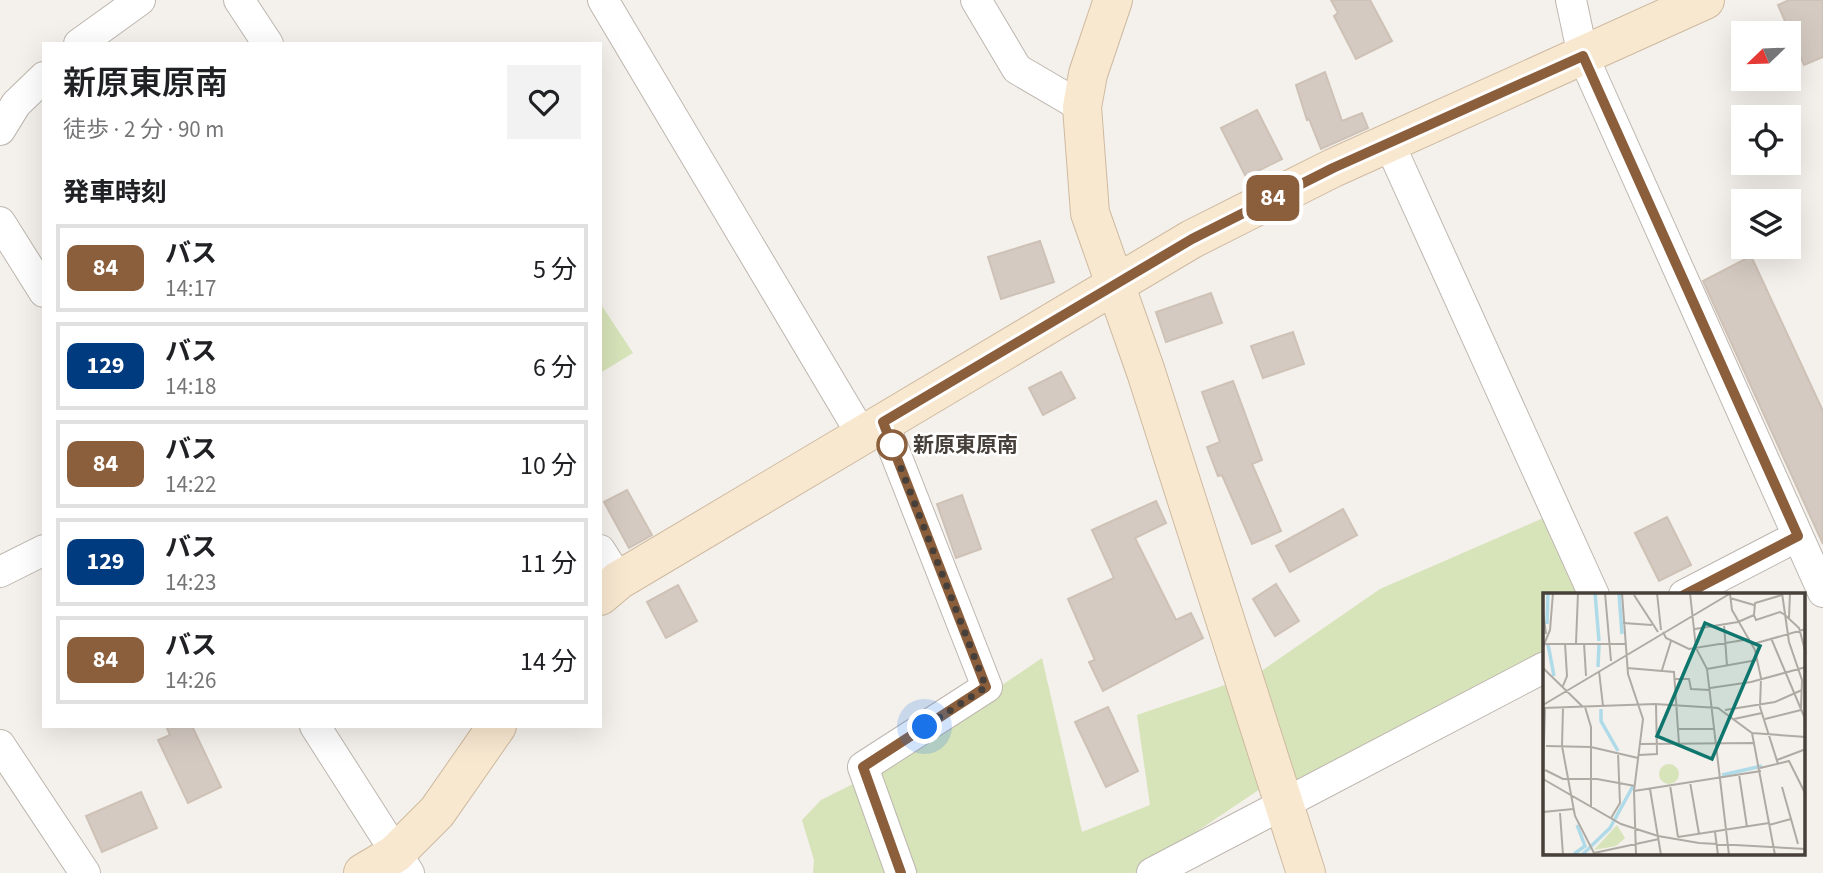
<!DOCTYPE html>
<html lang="ja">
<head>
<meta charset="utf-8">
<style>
	:root { --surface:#fff; --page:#f2f2f2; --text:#202124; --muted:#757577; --line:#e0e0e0 }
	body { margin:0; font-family:"Source Sans 3","Noto Sans JP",sans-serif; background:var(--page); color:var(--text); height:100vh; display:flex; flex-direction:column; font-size:26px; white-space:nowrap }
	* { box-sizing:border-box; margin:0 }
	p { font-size:23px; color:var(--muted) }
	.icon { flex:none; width:38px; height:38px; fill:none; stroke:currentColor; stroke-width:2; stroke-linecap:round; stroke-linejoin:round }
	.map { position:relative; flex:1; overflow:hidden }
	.side { position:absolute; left:42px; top:42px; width:560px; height:686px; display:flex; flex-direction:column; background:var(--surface); border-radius:0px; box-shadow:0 7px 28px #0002 }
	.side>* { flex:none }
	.badge { padding:0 14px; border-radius:10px; font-size:24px; line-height:46px }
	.needle { width:46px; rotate:247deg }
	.buttons { position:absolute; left:1731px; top:21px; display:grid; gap:14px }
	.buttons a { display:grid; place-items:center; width:70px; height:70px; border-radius:0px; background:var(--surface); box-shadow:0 7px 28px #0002; font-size:35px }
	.you { position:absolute; width:35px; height:35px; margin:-18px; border:5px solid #fff; border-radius:50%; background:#1a73e8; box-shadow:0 0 0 10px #1a73e833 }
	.map>.badge { position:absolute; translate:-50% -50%; box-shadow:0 0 0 4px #fff }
	h2 { padding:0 21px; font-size:26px; line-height:63px }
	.round { display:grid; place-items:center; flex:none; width:74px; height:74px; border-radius:0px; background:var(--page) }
	.headline { display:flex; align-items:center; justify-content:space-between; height:119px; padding:0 21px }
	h1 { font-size:33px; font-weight:600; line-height:52px }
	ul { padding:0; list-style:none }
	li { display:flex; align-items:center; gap:21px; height:88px; margin:0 14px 10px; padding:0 7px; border:4px solid var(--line); border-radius:0px }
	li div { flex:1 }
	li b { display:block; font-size:26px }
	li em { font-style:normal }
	li .badge { min-width:77px; font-weight:700; text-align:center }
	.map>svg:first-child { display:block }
	.green { fill:#d7e3b9 }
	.building { fill:#d4cac2; stroke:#cec1b6; stroke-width:2 }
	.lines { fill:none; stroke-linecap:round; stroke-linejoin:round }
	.street-casing { stroke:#beb6af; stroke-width:32 }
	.secondary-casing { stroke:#cebaa0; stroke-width:40 }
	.street { stroke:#fff; stroke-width:30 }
	.secondary { stroke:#f9e8d0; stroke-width:38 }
	.line-casing { stroke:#fff; stroke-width:16 }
	.line { stroke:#8b5e3c; stroke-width:10 }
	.walk { stroke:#47403a; stroke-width:7; stroke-dasharray:0 12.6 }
	.stop-dot { fill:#fff; stroke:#8b5e3c; stroke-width:3.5 }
	.labels { text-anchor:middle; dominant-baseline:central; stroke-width:5; stroke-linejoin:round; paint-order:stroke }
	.stop-label { font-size:21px; font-weight:bold; fill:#47403a; stroke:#fff; text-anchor:start }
	.inset-river { fill:none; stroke:#afdbe9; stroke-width:3.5 }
	.inset-road { fill:none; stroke:#afaaa4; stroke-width:2 }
	.view { fill:#0f766e; fill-opacity:0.15; stroke:#0f766e; stroke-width:3.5 }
	.inset-edge { fill:none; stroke:#47403a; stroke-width:3.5 }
</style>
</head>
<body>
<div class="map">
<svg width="1823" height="873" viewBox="0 0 1823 873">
	<rect width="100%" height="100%" fill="#f4f0eb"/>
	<path class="green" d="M 600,303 L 633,353 L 600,373 Z
		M 1548,516 L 1578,595 L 1545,595 L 1545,654 L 1295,785 L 1257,674 L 1380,589 Z
		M 1042,658 L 1082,832 L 1150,805 L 1137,715 L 1228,684 L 1263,787 L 1135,873 L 813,873 L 814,860 L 802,820 L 821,800 L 865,778 Z"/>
	<path class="building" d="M 1331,0 L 1370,0 L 1392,41 L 1356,59 L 1334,16 L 1338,13 Z
		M 1789,0 L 1823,0 L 1823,57 L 1804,65 L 1778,5 Z
		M 1325,72 L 1342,121 L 1362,113 L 1368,128 L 1321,149 L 1309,119 L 1307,120 L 1296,85 Z
		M 1257,110 L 1282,159 L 1246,177 L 1221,128 Z
		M 1040,241 L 1054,282 L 1001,299 L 988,257 Z
		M 1751,256 L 1823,411 L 1823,544 L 1703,281 Z
		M 1211,293 L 1222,323 L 1166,342 L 1156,312 Z
		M 1293,332 L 1304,364 L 1263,378 L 1251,346 Z
		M 1061,372 L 1075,398 L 1043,415 L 1029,388 Z
		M 1233,381 L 1262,460 L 1252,464 L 1281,531 L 1252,544 L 1222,475 L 1218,476 L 1207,447 L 1220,442 L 1202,392 Z
		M 627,490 L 652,535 L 629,548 L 604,502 Z
		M 962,495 L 981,549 L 956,558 L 937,504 Z
		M 1156,501 L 1166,523 L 1135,538 L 1176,620 L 1191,613 L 1203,638 L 1103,691 L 1089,662 L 1095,660 L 1068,599 L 1114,578 L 1092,530 Z
		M 1343,509 L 1357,535 L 1290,572 L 1276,546 Z
		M 1667,517 L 1691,565 L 1659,581 L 1635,533 Z
		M 1276,584 L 1299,621 L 1275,636 L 1253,599 Z
		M 678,585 L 697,621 L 666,638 L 647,602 Z
		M 1108,707 L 1138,771 L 1106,787 L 1075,722 Z
		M 166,726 L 192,726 L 221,787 L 188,803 L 158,740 L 170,735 Z
		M 141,792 L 157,828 L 102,852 L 86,816 Z"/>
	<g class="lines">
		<defs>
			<path id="street" d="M 239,0 L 268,44
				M 603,0 L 862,435
				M 976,0 L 1017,69 L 1082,107
				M 1571,0 L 1583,56 L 1823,592
				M 79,44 L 140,0
				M 0,130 L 16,104 L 44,77
				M 1389,143 L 1594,595
				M 0,222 L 44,292
				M 883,422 L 987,687 L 863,767 L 901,873
				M 600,550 L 619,580
				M 0,572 L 44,550
				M 1684,595 L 1798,536
				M 315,726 L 409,873
				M 0,745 L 85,873
				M 1152,873 L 1545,667"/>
			<path id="secondary" d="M 1113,0 L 1088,74 L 1082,107 L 1090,213 L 1146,372 L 1306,873
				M 600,596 L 619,580 L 1192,239 L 1333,168 L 1705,0
				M 363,873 L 395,854 L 437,812 L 497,726"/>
		</defs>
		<use href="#street" class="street-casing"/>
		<use href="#secondary" class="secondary-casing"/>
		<use href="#street" class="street"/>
		<use href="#secondary" class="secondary"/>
	</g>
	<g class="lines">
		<defs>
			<path id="line" d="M 901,873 L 863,767 L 986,687 L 883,422 L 1192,239 L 1333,168 L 1583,56 L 1798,536 L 1684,595"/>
		</defs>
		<use href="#line" class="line-casing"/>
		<use href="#line" class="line"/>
		<path class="walk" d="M 892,445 L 986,687 L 925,727"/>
	</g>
	<circle class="stop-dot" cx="892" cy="445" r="14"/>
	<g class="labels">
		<g class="stop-label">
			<text x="913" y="445">新原東原南</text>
		</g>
	</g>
	<g transform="translate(1543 593)">
		<rect width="262" height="262" fill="#f4f0eb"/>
		<path d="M116 181a10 10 0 1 1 20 0a10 10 0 1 1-20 0ZM 74,232 L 82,245 L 73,253 L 51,257 Z" fill="#d7e3b9"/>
		<path class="inset-river" d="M 52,0 L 56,48M 76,0 L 79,41M 4,31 L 5,0M 5,51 L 11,83M 55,74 L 56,52M 58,116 L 58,128 L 75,158M 179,182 L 219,173M 31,261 L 42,253 L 34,232M 39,262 L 67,235 L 90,193"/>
		<path class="inset-road" d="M 62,0 L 68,68M 79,0 L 85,81 L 100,126 L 91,198 L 93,262M 114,0 L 118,37M 147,0 L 153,55 L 164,76 L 186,262M 239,0 L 246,49 L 259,87 L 258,115M 187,1 L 189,17 L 212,57 L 218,85 L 217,114 L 235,171M 91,2 L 115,39M 187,5 L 211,12M 0,19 L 3,41M 211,22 L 213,27 L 237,19 L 242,22 L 256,35 L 263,61M 246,25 L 247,0M 80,30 L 109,32M 181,31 L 184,73M 152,36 L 195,29 L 211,22 L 212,10 L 239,2M 120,39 L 123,45 L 146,56 L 207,46M 228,45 L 263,128M 33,50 L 35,0M 41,50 L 43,83M 2,51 L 83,51M 210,51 L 263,36M 0,54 L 7,37 L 10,0M 0,75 L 40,114M 84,75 L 131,79 L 136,151M 164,76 L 214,67M 119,77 L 128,48M 56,78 L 60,113M 131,86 L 146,86 L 148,96 L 167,97M 20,93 L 24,83 L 22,50M 167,95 L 208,89 L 263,74M 0,112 L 188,0M 42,114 L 48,134 L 48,215M 0,115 L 112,111 L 175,115 L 209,140 L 263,144M 20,115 L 19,153 L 32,223 L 52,262M 182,117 L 232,109 L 259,97M 191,126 L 219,120M 222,126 L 258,117M 135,136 L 171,136M 209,140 L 232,262M 97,151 L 212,150M 3,153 L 48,154 L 95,165M 96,162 L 114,161 L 113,111M 234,167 L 263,156M 217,175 L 246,168 L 263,202M 2,177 L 20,186 L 54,186 L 92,193M 0,181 L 2,115M 196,181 L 204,234M 0,186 L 78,231 L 115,243 L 156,250 L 263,256M 147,189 L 156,241M 127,192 L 135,244M 239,194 L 255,251M 107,196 L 118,262M 91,198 L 218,178M 0,219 L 30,216M 17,220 L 20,262M 68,225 L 77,210 L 75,160M 226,232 L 248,226M 172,239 L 175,262M 135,244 L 226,230M 51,260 L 116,246M 0,261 L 23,262"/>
		<path class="view" d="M 162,30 L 217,53 L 169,166 L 114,143 Z"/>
		<rect width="262" height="262" class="inset-edge"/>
	</g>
</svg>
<div class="buttons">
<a><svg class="needle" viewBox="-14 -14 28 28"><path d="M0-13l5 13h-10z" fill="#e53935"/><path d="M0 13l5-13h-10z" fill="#757577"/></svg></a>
<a><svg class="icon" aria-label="locate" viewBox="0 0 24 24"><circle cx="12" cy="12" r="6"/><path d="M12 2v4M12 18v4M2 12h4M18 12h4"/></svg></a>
<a><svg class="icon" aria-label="layers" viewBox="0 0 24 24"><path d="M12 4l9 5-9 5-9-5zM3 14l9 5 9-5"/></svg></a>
</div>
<div class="you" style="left:925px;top:727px"></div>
<b class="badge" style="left:1273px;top:198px;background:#8b5e3c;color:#fff">84</b>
<section class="side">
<div class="headline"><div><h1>新原東原南</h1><p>徒歩 · 2 分 · 90 m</p></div><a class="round"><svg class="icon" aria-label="heart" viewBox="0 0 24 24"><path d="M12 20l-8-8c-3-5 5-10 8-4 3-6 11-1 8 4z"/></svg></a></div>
<h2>発車時刻</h2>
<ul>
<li><span class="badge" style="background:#8b5e3c;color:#fff">84</span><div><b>バス</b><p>14:17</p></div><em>5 分</em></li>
<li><span class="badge" style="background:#003b80;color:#fff">129</span><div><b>バス</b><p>14:18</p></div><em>6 分</em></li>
<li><span class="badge" style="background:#8b5e3c;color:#fff">84</span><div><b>バス</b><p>14:22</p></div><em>10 分</em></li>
<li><span class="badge" style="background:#003b80;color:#fff">129</span><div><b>バス</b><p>14:23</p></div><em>11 分</em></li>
<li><span class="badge" style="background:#8b5e3c;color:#fff">84</span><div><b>バス</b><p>14:26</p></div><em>14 分</em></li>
</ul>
</section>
</div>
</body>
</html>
